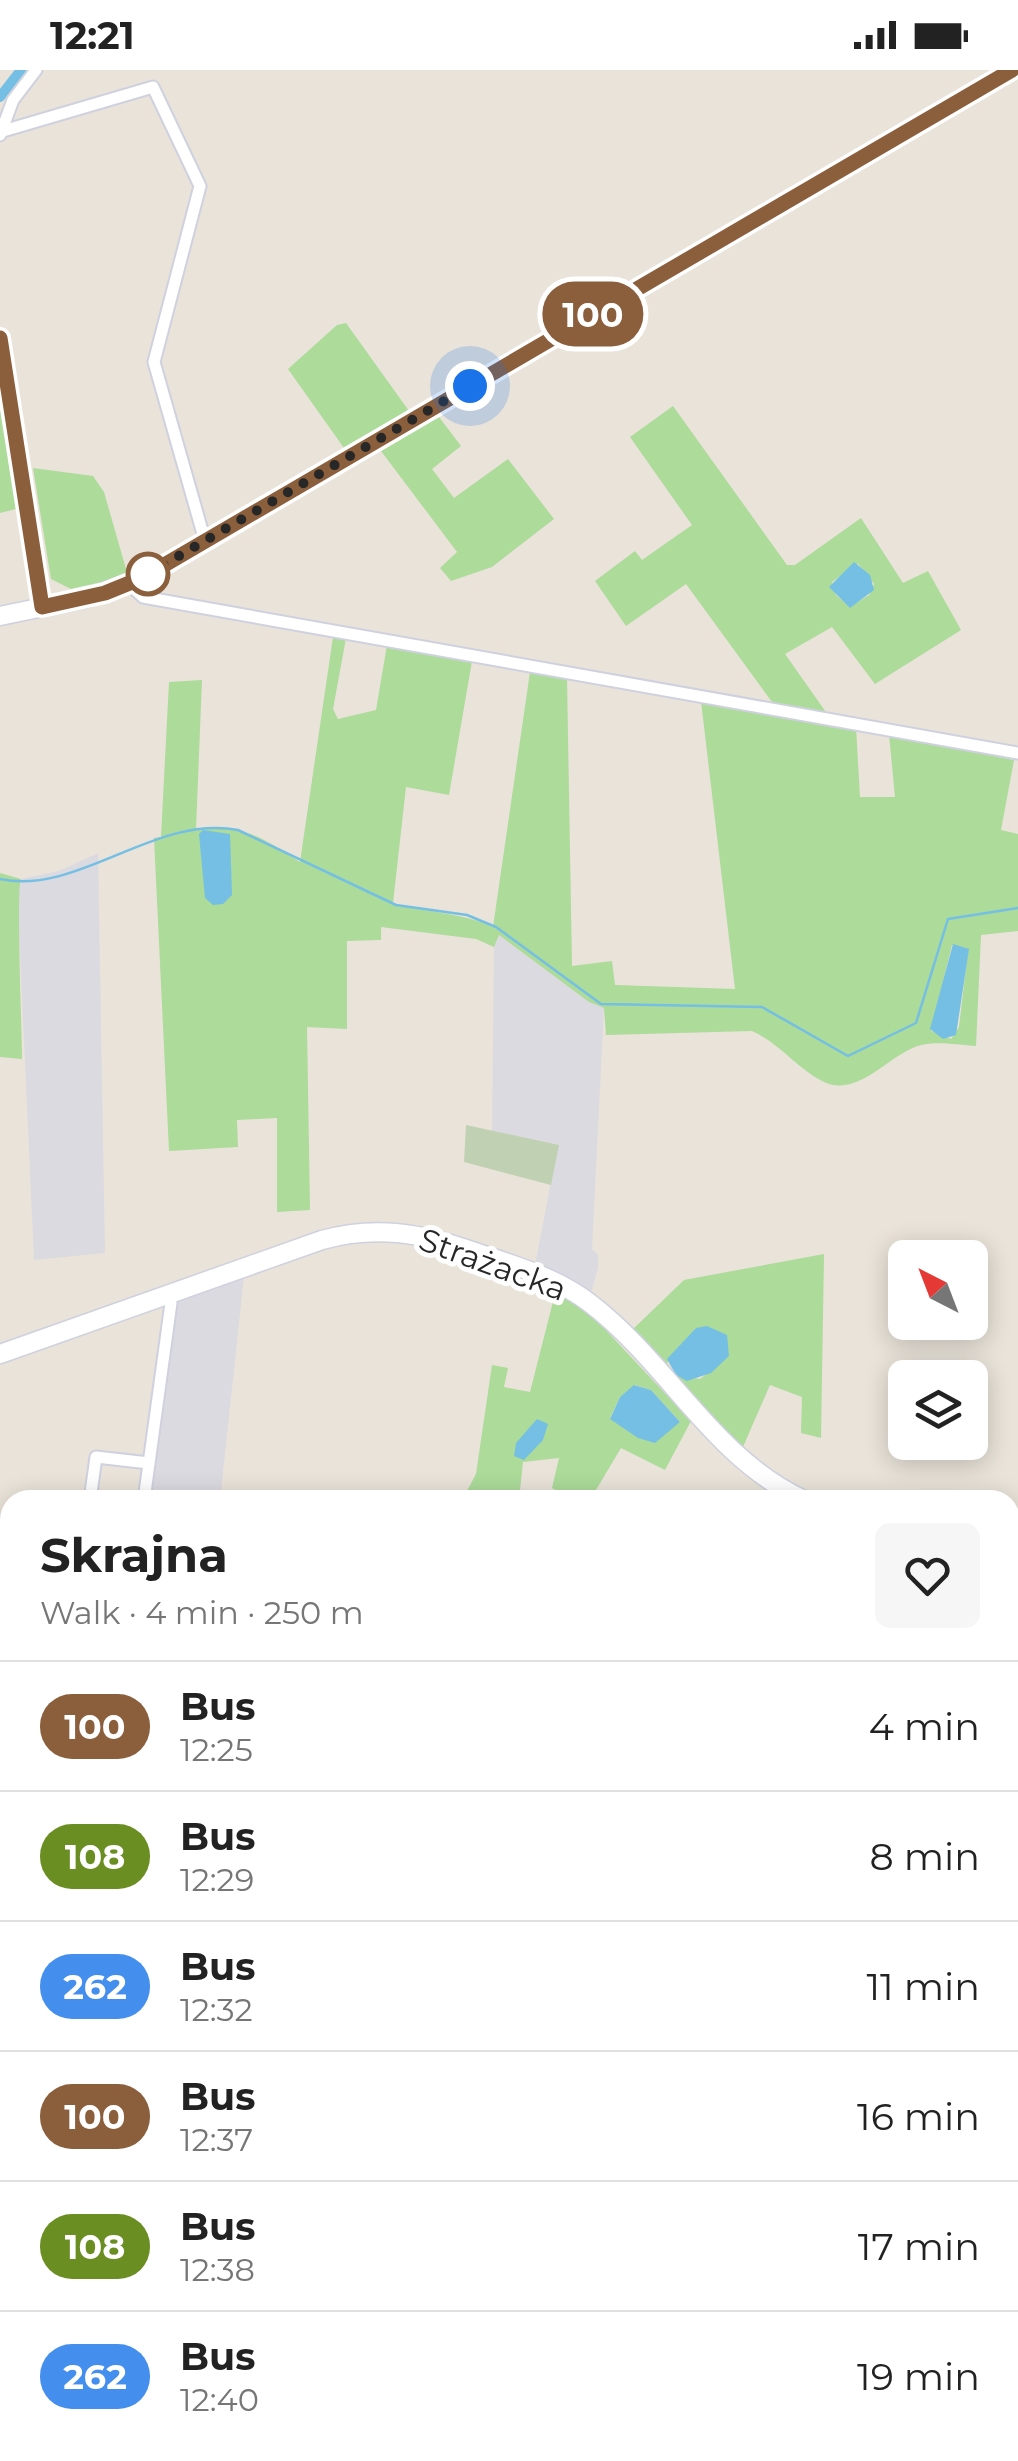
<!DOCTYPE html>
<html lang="en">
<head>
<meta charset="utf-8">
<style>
	:root { --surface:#fff; --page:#f6f6f6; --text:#222; --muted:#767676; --line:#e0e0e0 }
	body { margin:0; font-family:Montserrat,sans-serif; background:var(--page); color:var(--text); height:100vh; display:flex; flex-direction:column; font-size:38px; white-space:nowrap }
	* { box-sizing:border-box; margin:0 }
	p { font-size:32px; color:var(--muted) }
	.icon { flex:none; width:55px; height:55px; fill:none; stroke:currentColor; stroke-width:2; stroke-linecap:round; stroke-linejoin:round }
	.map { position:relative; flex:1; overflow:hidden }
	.panel { position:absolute; left:0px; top:1420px; width:1020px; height:972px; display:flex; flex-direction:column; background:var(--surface); border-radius:30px 30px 0 0; box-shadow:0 5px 25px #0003 }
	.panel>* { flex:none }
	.badge { padding:0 20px; border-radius:32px; font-size:35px; line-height:65px }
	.needle { width:65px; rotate:318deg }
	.controls { position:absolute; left:888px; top:1170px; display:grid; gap:20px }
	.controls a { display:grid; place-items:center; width:100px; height:100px; border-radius:15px; background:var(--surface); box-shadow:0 5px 25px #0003; font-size:50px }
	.you { position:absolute; width:50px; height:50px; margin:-25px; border:8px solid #fff; border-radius:50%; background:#1a73e8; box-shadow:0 0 0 15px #1a73e833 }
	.map>.badge { position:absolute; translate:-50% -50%; box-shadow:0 0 0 5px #fff }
	.round { display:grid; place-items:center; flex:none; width:105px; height:105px; border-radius:15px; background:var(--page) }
	.head { display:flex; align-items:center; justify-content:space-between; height:170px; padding:0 40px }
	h1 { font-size:48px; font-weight:700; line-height:75px }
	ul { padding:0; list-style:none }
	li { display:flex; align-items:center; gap:30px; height:130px; padding:0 40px; border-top:2px solid var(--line) }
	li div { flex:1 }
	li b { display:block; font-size:38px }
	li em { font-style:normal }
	li .badge { min-width:110px; font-weight:700; text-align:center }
	.status { display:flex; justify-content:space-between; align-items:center; height:70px; padding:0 50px; background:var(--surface); direction:ltr }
	.status svg { height:28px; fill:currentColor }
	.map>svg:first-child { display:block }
	.industrial { fill:#dcdae1 }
	.green { fill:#acdb9a; fill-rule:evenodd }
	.cemetery { fill:#bfd1b2 }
	.water { fill:#74bfe3 }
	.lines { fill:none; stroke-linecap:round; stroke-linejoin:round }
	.stream { stroke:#74bfe3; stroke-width:2.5 }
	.canal { stroke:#74bfe3; stroke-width:10 }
	.street-casing { stroke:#cfd1df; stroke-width:15 }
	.secondary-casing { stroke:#cfd1df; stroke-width:21 }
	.street { stroke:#fff; stroke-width:11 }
	.secondary { stroke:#fff; stroke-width:18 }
	.line-casing { stroke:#fff; stroke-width:22 }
	.line { stroke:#8b5e3c; stroke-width:15 }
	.walk { stroke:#272727; stroke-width:10; stroke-dasharray:0 18 }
	.stop-dot { fill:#fff; stroke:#8b5e3c; stroke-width:5 }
	.labels { text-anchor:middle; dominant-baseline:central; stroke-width:10; stroke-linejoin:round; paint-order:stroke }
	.street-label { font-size:32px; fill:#272727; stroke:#fff }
</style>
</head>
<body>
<div class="status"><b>12:21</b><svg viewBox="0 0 49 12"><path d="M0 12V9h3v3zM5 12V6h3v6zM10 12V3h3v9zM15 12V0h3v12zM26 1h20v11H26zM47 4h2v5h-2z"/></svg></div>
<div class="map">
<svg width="1018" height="2391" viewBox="0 0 1018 2391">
	<rect width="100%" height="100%" fill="#e9e3d9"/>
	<path class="industrial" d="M 98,783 L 105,1183 L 34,1190 L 17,817 L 21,809 L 59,801 Z
		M 499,865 L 589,932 L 604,938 L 592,1179 L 598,1185 L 598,1198 L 591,1223 L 535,1195 L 558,1075 L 492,1061 L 494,877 Z
		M 244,1207 L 220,1430 L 139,1430 L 165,1234 Z"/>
	<path class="green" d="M 346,253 L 409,341 L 344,378 L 288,299 L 337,255 Z
		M 0,312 L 20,438 L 0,443 Z
		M 673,336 L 787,495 L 795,495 L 861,448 L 903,513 L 928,501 L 961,560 L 875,614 L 832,557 L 785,584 L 828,645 L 856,657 L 860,727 L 895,727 L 889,664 L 1014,690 L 1001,760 L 1018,764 L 1018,861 L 981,865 L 976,976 C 960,975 936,971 921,975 C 889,983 858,1030 822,1011 C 796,997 779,973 752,961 L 606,965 L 604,938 L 589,932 L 499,865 L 494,877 L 476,869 L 381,857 L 381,870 L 347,871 L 347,959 L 307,957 L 310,1140 L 277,1142 L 277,1048 L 237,1050 L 238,1077 L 169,1081 L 154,768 L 161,767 L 169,612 L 202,610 L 196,759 C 244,754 261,767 300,792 L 333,567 L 346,568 L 333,639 L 338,649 L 376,640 L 387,575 L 472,591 L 449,725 L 406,717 L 393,833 C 426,843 460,842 493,857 L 530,602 L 567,608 L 572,896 L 612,891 L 615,915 L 735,919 L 701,631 L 772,643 L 772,632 L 686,514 L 626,556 L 595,511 L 635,481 L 642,490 L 692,455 L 630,367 ZM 858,494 L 874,514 L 869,525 L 850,537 L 836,525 L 832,512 ZM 952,875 L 968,880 L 959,957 L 951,969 L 931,961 Z
		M 439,347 L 461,376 L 432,399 L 454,428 L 508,389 L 554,449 L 492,497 L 451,511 L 440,498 L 457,482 L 381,381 Z
		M 33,398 L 93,406 L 104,422 L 128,506 L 71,519 L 51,509 Z
		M 0,803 L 21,809 C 16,818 22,964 22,989 L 0,987 Z
		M 824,1184 L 821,1368 L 801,1363 L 802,1327 L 770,1315 L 742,1379 L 630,1262 L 684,1210 ZM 696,1258 L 729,1286 L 700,1309 L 676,1305 L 667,1293 Z
		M 556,1220 L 586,1239 L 691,1351 L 665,1400 L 621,1378 L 590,1430 L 572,1430 L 552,1418 L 559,1388 L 523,1392 L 519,1430 L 500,1430 L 495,1420 L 483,1430 L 462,1430 L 476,1404 L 492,1295 L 508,1298 L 504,1317 L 530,1322 ZM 635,1315 L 651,1320 L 680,1352 L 610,1348 L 620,1327 Z"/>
	<path class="cemetery" d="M 466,1055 L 559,1075 L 551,1115 L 464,1092 Z"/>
	<path class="water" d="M 854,492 L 870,505 L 874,520 L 850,538 L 829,517 Z
		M 203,760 L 230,764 L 232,825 L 223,834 L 213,835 L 205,828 L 199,764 Z
		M 953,874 L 969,879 L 956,965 L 943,969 L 930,959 Z
		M 707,1256 L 727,1265 L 729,1286 L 711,1303 L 687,1311 L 676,1305 L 667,1289 L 696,1258 Z
		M 634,1315 L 651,1320 L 680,1352 L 655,1373 L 638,1368 L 610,1349 L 620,1327 Z
		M 537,1349 L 548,1354 L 543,1370 L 524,1390 L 514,1386 L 516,1373 Z"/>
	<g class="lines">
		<path class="stream" d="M 0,809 C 78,826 155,744 238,760 L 396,835 L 467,845 L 496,857 L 601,934 L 762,937 L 848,986 L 916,953 L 948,849 L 1018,838"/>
		<path class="canal" d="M 0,27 L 21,0"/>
		<defs>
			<path id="street" d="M 3,61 L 153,17 L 200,116 L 154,292 L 205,471
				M 0,65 L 13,30 L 36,0
				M 0,268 L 42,537
				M 129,514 L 143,527 L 1018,683
				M 90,1430 L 96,1387 L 149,1393
				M 144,1430 L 171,1233 L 169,1225"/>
			<path id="secondary" d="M 0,546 L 87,528 L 142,508 L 1012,0
				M 0,1284 L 322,1170 C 375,1155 421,1163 472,1181 C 513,1195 557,1207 591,1234 C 669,1294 712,1387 804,1430
				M 1010,1485 L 1018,1485"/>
		</defs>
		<use href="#street" class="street-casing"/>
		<use href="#secondary" class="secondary-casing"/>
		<use href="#street" class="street"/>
		<use href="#secondary" class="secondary"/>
	</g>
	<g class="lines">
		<defs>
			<path id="line" d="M 0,268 L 42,537 L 105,523 L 142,508 L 1012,0"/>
		</defs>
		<use href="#line" class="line-casing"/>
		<use href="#line" class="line"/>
		<path class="walk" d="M 148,504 L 470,316"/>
	</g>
	<circle class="stop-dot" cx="148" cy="504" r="20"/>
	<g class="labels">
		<g class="street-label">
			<text transform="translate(493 1194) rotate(20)">Strażacka</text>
		</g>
	</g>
</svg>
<div class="controls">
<a><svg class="needle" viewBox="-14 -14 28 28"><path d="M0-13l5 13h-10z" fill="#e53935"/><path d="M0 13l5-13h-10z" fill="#767676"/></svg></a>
<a><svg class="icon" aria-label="layers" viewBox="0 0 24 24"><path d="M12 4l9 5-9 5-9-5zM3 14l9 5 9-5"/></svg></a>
</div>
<div class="you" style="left:470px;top:316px"></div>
<b class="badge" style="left:593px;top:244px;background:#8b5e3c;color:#fff">100</b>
<section class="panel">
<div class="head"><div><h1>Skrajna</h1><p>Walk · 4 min · 250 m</p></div><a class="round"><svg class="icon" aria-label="heart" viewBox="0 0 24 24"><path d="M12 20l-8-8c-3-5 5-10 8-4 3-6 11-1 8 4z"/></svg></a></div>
<ul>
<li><span class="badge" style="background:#8b5e3c;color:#fff">100</span><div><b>Bus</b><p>12:25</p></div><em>4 min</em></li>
<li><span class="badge" style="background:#6b8e23;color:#fff">108</span><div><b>Bus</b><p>12:29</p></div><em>8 min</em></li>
<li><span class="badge" style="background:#448eee;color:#fff">262</span><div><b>Bus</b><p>12:32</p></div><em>11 min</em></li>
<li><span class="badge" style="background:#8b5e3c;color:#fff">100</span><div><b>Bus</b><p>12:37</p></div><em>16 min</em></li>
<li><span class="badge" style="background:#6b8e23;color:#fff">108</span><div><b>Bus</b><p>12:38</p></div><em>17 min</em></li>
<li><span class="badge" style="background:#448eee;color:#fff">262</span><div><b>Bus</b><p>12:40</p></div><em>19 min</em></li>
</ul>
</section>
</div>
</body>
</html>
